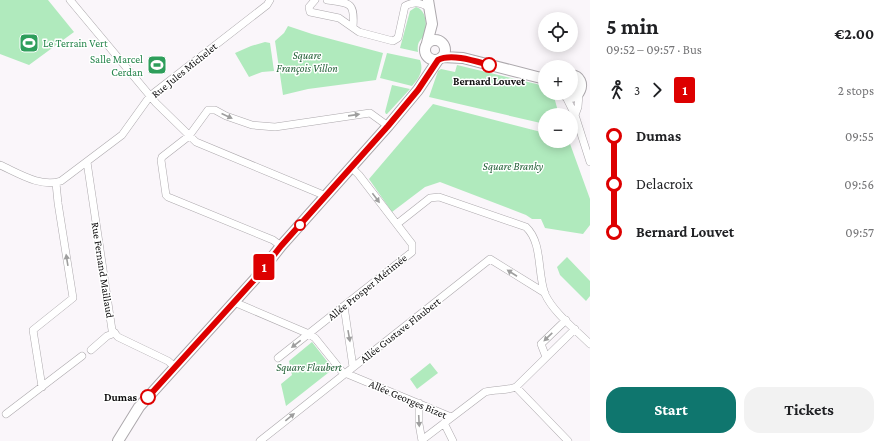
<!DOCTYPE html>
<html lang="en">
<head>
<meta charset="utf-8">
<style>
	:root { --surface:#fff; --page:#f2f2f2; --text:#202124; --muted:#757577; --accent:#0f766e }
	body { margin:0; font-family:"Crimson Pro",serif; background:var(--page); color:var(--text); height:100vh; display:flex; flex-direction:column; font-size:15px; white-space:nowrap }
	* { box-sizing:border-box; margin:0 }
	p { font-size:13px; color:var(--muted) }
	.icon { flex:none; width:22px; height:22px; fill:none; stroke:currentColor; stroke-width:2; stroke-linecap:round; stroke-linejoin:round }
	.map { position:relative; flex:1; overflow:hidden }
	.panel { display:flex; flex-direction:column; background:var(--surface); width:300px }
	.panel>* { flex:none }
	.badge { padding:0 8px; border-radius:3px; font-size:14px; line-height:26px }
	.tools { position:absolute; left:538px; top:12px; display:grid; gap:8px }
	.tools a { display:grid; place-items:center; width:40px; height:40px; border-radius:50%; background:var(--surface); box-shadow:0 2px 10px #0003; font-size:20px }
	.map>.badge { position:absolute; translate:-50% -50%; box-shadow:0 0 0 2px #fff }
	.legs { display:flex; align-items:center; gap:6px; height:44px; padding:0 16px; font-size:13px }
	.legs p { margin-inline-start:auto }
	.head { display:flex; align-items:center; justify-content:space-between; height:68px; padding:0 16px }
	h1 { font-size:22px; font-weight:700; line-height:30px }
	.button { display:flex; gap:8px; margin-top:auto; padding:8px 16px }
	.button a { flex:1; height:46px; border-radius:16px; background:var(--accent); color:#fff; font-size:16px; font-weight:700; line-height:46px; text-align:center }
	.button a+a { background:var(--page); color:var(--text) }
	ul { padding:0 16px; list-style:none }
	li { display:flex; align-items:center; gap:14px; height:48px; font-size:15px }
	li i { display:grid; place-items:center; width:6px; height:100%; margin:0 5px; background:currentColor }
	li i::after { content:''; width:10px; height:10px; margin:-5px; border:3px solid; border-radius:50%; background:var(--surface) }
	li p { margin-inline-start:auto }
	li:first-child i { background:linear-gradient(#0000 50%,currentColor 0) }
	li:last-child i { background:linear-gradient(currentColor 50%,#0000 0) }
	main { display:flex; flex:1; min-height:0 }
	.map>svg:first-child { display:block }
	.green { fill:#b0eabd }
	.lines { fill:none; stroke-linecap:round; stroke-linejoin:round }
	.street-casing { stroke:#aca8ac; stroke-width:8 }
	.secondary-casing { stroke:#aca8ac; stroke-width:12 }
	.street { stroke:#fff; stroke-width:7 }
	.secondary { stroke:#fff; stroke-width:10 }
	.oneway { fill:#9e9e9e }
	.line-1-casing { stroke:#fff; stroke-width:9 }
	.line-1 { stroke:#d00; stroke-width:6 }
	.stop-1-dot { fill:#fff; stroke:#d00; stroke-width:2 }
	.labels { text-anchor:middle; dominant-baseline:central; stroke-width:3; stroke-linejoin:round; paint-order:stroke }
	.leisure-label { font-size:11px; fill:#27864d; stroke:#fff; text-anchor:start }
	.park-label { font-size:11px; font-style:italic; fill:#246138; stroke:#fff }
	.street-label { font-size:11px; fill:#0d0c0d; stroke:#fff }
	.stop-label { font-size:11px; font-weight:bold; fill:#0d0c0d; stroke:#fff }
</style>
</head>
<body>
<main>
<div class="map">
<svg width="590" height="441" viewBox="0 0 590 441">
	<rect width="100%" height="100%" fill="#faf6fa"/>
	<path class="green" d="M 0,0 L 48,0 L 74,32 L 29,65 L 0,54 Z
		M 416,7 C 426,10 427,23 425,32 C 424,40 416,39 418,52 L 400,48 L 410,11 Z
		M 288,26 L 312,34 L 383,53 L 376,80 L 308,89 L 283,95 L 275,41 L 284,33 Z
		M 265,42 L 270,43 L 274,71 L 262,72 L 249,77 L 235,53 L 251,46 Z
		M 387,53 L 420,60 C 424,71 419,78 412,86 L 380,78 Z
		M 457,65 L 545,86 L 545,93 L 553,93 L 559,115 L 545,115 L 545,124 L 429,97 L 438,71 L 441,69 L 455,72 Z
		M 392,85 L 410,89 L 387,114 L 386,114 L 385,112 Z
		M 433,104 L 545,133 L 545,141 L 569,141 L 590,199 L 590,225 L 583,234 L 545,228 L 541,219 L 532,219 L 526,215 L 440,182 L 425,187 L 392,212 L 369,179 Z
		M 567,257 L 590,281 L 590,296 L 586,301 L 560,275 L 557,267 Z
		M 312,342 L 333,369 L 286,406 L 281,384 L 292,375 L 289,361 Z
		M 430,363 L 438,373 L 417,389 L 410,379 Z"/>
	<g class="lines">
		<defs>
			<path id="street" d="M 70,0 L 156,103 L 196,142 L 326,196
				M 315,0 L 309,7 L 310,12 L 339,18 L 359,32 L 393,41 L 398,38 L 405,6 C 414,1 420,3 429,7
				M 327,0 C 350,3 355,2 353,27
				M 565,95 L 575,115 L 590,162
				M 575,115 L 578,107 L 579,94
				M 87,162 L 112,330 L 118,337 L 168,361 L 175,367
				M 0,165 C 18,173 41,188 61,181 L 122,135 L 150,96 L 267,5 L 270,0
				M 397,224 L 430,198 L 439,197 L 526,227 C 543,243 537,273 545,294 C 553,312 576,330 590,344
				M 281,246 L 273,240 L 168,197 L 166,195 L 161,160 L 162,157 L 189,136 L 208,110 L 215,110 L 226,116 L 252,125 L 275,127 L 370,113 L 388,126
				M 234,302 L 309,334 L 315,338 L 344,374
				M 344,306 L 353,367
				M 91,350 L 107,336 L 115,333
				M 546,357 L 541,344 L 566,320
				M 278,358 L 412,252 L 412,244 L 359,175 L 352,168
				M 345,373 L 451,417
				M 42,387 L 33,330 L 73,298 L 58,203 L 56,183
				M 516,387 L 568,441
				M 419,403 L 419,424 L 422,441
				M 6,414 L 82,356
				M 444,423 L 453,441
				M 422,440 L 485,392 C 496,389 506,391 516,387 L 575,329
				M 260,441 L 490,259 L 545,293"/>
			<path id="secondary" d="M425 50a10 10 0 1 1 20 0a10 10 0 1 1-20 0Z
				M 427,43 L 432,24 L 428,0
				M 442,57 L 463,58 L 545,79
				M 563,93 C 579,107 590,77 571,75
				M 118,441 L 139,407 L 255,279 L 281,246 L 388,126 L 418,90 L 438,60"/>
		</defs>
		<use href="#street" class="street-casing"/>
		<use href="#secondary" class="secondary-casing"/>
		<use href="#street" class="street"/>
		<use href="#secondary" class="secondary"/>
	</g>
	<defs><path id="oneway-solid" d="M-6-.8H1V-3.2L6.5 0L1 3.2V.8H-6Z"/></defs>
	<g class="oneway">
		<use href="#oneway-solid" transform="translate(354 115) rotate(-8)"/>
		<use href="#oneway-solid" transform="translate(227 116) rotate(25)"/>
		<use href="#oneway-solid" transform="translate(376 198) rotate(53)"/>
		<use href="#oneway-solid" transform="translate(67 260) rotate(-99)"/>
		<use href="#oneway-solid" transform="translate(512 273) rotate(-147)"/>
		<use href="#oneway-solid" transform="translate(349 336) rotate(80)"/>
		<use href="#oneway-solid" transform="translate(548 337) rotate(136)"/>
		<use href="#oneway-solid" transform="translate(296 344) rotate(142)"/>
		<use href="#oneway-solid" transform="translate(290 417) rotate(-39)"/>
		<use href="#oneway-solid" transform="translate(419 421) rotate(87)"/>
	</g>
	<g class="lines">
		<defs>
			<path id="line-1" d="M 148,397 L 255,279 L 281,246 L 388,126 L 418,90 L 438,60 C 451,53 475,61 489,65"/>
		</defs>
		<use href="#line-1" class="line-1-casing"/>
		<use href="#line-1" class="line-1"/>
	</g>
	<defs>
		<symbol id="stadium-square" viewBox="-11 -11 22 22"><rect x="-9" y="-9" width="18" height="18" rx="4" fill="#2e9e5b" stroke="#fff"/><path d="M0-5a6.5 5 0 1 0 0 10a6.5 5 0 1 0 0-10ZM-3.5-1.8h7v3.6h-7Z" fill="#fff"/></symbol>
	</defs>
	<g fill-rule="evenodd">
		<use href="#stadium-square" x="18" y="32" width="22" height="22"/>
		<use href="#stadium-square" x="146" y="54" width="22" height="22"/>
	</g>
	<g class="stop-1-dot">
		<circle cx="489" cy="65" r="7"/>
		<circle cx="300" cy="225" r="5"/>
		<circle cx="148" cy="397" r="7"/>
	</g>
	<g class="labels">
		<g class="leisure-label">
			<text x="43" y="43">Le Terrain Vert</text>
			<text x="143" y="59" text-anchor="end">Salle Marcel<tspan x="143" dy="13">Cerdan</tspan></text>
		</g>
		<g class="park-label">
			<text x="307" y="55">Square<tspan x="307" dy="13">François Villon</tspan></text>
			<text x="513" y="166">Square Branky</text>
			<text x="309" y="367">Square Flaubert</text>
		</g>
		<g class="street-label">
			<text transform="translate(184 70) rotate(-39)">Rue Jules Michelet</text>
			<text transform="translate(103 270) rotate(81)">Rue Fernand Maillaud</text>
			<text transform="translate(367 287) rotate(-39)">Allée Prosper Mérimée</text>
			<text transform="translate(400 330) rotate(-38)">Allée Gustave Flaubert</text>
			<text transform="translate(408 399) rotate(23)">Allée Georges Bizet</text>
		</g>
		<g class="stop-label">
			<text x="489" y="81">Bernard Louvet</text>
			<text x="137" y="397" text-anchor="end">Dumas</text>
		</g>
	</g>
</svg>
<div class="tools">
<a><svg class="icon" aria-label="locate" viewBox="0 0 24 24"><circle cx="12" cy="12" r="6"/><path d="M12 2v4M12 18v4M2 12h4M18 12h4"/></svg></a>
<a>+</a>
<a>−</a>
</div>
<b class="badge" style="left:264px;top:267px;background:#d00;color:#fff">1</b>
</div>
<section class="panel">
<div class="head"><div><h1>5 min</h1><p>09:52 – 09:57 · Bus</p></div><b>€2.00</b></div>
<div class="legs"><svg class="icon" aria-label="walk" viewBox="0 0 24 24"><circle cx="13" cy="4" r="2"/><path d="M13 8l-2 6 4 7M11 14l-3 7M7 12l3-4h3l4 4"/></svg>3<svg class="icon" aria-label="forward" viewBox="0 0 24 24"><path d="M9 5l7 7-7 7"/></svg><b class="badge" style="background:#d00;color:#fff">1</b><p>2 stops</p></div>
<ul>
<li><i style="color:#d00"></i><b>Dumas</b><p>09:55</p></li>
<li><i style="color:#d00"></i><span>Delacroix</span><p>09:56</p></li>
<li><i style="color:#d00"></i><b>Bernard Louvet</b><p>09:57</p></li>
</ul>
<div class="button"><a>Start</a><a>Tickets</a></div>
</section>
</main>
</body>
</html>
